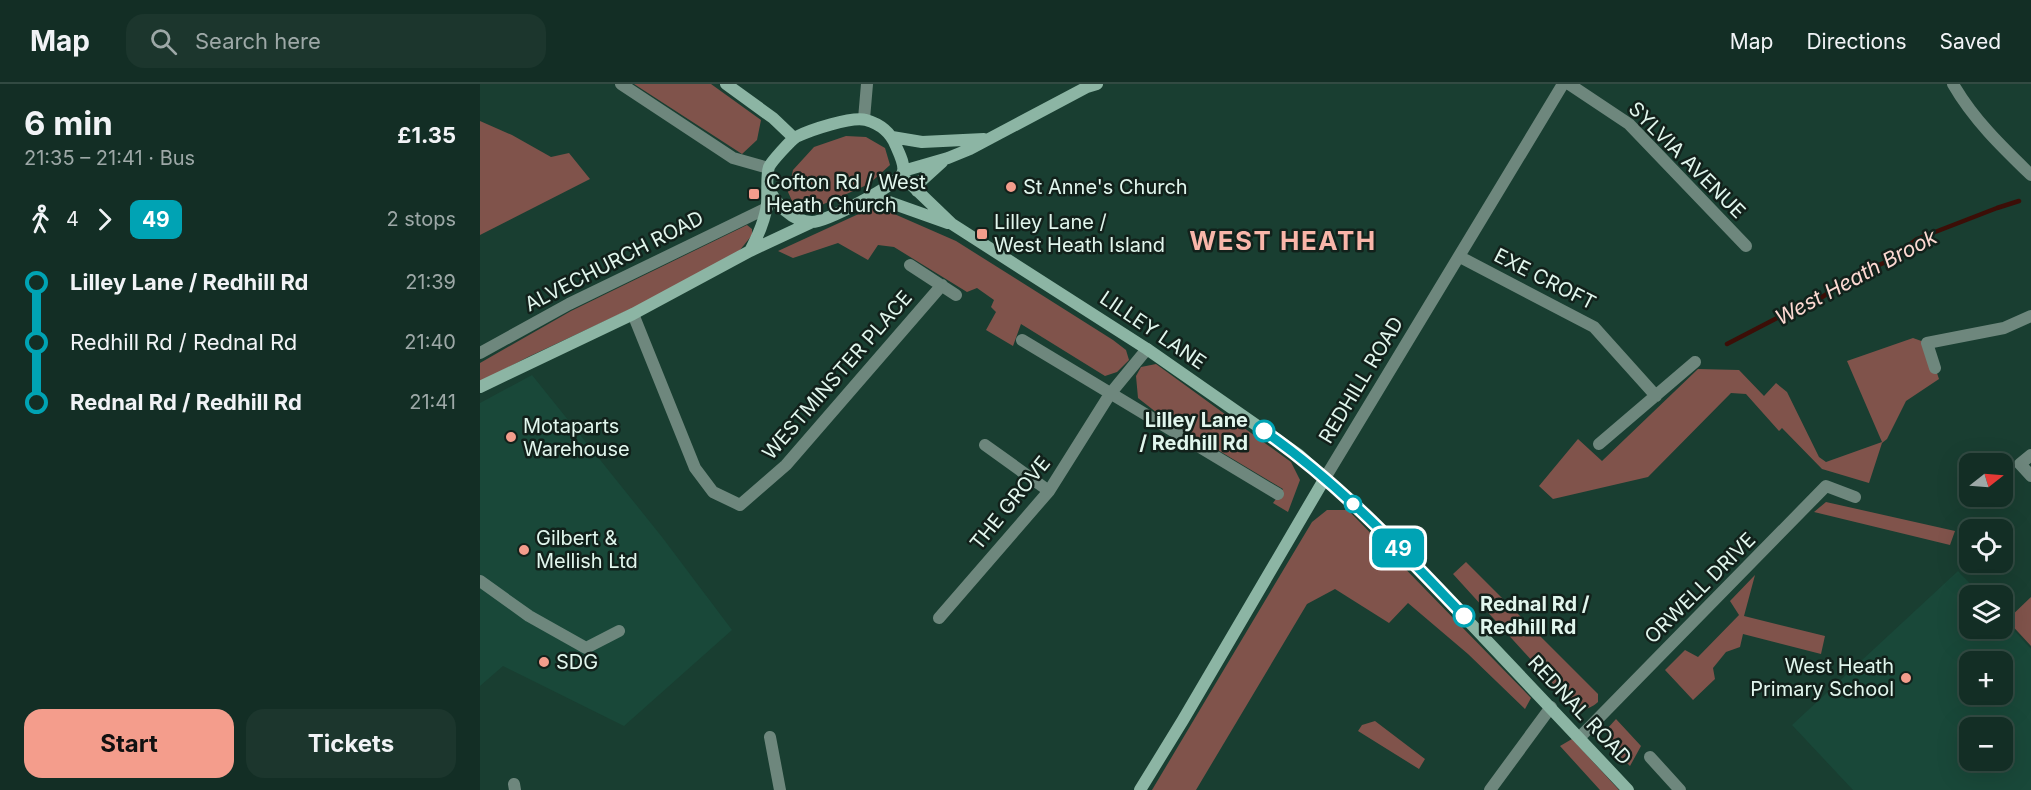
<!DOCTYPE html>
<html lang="en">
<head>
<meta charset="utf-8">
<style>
	:root { --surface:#132e25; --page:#1c362d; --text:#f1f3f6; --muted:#9da8a7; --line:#324a42; --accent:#f49d8c }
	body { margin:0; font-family:Inter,sans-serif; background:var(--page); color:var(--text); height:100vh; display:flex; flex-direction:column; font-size:22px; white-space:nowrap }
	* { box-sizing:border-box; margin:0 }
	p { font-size:20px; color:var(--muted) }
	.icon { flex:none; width:33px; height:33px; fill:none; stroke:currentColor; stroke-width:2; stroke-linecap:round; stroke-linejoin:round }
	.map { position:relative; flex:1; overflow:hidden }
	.side { display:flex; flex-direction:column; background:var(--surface); width:480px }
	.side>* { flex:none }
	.badge { padding:0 12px; border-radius:9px; font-size:21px; line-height:39px }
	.needle { width:39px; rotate:73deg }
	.buttons { position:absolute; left:1479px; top:369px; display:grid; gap:12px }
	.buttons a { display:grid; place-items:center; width:54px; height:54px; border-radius:12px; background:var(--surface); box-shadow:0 6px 24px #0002,0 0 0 2px var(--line); font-size:30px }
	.map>.badge { position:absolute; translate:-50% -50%; box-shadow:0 0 0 3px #fff }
	.legs { display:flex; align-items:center; gap:9px; height:66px; padding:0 24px; font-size:20px }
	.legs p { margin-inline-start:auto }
	.summary { display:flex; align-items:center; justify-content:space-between; height:102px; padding:0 24px }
	h1 { font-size:33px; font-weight:700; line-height:45px }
	.cta { display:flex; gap:12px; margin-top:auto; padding:12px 24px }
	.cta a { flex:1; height:69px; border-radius:18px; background:var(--accent); color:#111; font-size:24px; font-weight:700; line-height:69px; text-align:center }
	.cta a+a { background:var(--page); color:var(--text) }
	ul { padding:0 24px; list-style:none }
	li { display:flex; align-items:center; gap:21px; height:60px; font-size:22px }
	li i { display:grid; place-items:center; width:9px; height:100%; margin:0 8px; background:currentColor }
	li i::after { content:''; width:15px; height:15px; margin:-8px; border:4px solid; border-radius:50%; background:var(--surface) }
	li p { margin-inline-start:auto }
	li:first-child i { background:linear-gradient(#0000 50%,currentColor 0) }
	li:last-child i { background:linear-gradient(currentColor 50%,#0000 0) }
	header { display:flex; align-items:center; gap:36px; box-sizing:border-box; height:84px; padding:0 30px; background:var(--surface); border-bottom:2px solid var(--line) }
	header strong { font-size:28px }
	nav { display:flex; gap:33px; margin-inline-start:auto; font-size:21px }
	.search { width:420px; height:54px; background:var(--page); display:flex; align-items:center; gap:15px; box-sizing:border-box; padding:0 21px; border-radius:18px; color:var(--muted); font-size:22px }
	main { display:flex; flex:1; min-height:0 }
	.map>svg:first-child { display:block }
	.built { fill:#194839; fill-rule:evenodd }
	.green { fill:#80534b }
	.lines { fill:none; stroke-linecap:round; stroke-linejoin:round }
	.stream { stroke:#3c0e07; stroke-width:4.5 }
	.street { stroke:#6e877d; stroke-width:12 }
	.secondary { stroke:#8cb5a4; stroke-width:12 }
	.line-1-casing { stroke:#fff; stroke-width:14 }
	.line-1 { stroke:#00a3b4; stroke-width:9 }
	.poi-dot { fill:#f49d8c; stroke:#12211b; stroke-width:2 }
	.stop-1-dot { fill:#fff; stroke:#00a3b4; stroke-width:3 }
	.labels { text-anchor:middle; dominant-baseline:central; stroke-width:5; stroke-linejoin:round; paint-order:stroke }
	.street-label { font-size:20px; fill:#e1f6ed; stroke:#12211b }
	.poi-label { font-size:20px; fill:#e1f6ed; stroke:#12211b; text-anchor:start }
	.stop-label { font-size:20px; font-weight:bold; fill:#e1f6ed; stroke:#12211b; text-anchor:end }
	.water-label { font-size:21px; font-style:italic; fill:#fdd9d2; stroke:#12211b }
	.district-label { font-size:26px; font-weight:bold; letter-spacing:1.5px; fill:#f9b6a9; stroke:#12211b }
</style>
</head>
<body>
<header>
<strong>Map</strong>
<div class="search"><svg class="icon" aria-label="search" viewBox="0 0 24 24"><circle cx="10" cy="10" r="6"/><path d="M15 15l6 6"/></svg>Search here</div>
<nav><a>Map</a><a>Directions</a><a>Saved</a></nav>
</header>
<main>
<section class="side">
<div class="summary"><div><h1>6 min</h1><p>21:35 – 21:41 · Bus</p></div><b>£1.35</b></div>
<div class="legs"><svg class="icon" aria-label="walk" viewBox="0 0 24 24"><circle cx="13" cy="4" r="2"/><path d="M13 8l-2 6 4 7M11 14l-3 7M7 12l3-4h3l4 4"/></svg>4<svg class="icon" aria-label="forward" viewBox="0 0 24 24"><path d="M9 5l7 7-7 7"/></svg><b class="badge" style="background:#00a3b4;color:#fff">49</b><p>2 stops</p></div>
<ul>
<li><i style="color:#00a3b4"></i><b>Lilley Lane / Redhill Rd</b><p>21:39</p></li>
<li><i style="color:#00a3b4"></i><span>Redhill Rd / Rednal Rd</span><p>21:40</p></li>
<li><i style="color:#00a3b4"></i><b>Rednal Rd / Redhill Rd</b><p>21:41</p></li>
</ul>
<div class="cta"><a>Start</a><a>Tickets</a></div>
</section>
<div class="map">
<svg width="1551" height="706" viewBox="0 0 1551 706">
	<rect width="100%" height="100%" fill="#193e31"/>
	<path class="built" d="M 52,291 L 182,453 L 252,546 L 144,642 L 23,582 L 0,602 L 0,319 Z
		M 1478,487 L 1501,511 L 1490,512 L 1490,544 L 1522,544 L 1523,534 L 1551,565 L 1551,706 L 1373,706 L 1312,641 ZM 1490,578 L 1522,578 L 1522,610 L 1490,610 ZM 1490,644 L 1522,644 L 1522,676 L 1490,676 Z"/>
	<path class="green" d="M 154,0 L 231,0 L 281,36 L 277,56 L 262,70 Z
		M 0,37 L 32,51 L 71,73 L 89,69 L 110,95 L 0,151 Z
		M 366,52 L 386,53 L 405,64 L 410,81 L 389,100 L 328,127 L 313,119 L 308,108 L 313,86 L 334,63 Z
		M 396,122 L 476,157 L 633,256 L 646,266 L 649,276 L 637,288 L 625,292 L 541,240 L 533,262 L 506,246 L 516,228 L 511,223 L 514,216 L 497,204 L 487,208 L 414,163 L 398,161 L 388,176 L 358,159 L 313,174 L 298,167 Z
		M 267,141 L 272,145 L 272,151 L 256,171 L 157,222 L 48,273 L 0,298 L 0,279 L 91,227 Z
		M 1433,254 L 1447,259 L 1459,295 L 1426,317 L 1407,355 L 1402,359 L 1389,399 L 1342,385 L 1302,344 L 1299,347 L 1266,310 L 1251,309 L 1168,393 L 1073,415 L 1059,402 L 1098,355 L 1122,377 L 1218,285 L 1259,286 L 1284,312 L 1296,299 L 1307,308 L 1339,373 L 1346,378 L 1402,358 L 1367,277 Z
		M 676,280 L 811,378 L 820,396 L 808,428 L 793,419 L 803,405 L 681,332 L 658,314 L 656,292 L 661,283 Z
		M 1346,418 L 1475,447 L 1470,461 L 1334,428 Z
		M 847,426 L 868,426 L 1051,614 L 1045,625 L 988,570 L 928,519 L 909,539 L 855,505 L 827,520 L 716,706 L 672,706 L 832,438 Z
		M 986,478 L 1118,610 L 1118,618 C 1110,625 1105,626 1095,624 L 973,490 Z
		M 1275,491 L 1264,532 L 1345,552 L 1341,570 L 1263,550 L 1260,563 L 1246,568 L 1233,584 L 1235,595 L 1213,616 L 1185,586 L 1205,566 L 1218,573 L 1259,531 L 1250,517 Z
		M 1551,513 L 1551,562 L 1527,536 Z
		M 1136,635 L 1161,662 L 1150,682 C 1139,671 1126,661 1127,645 Z
		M 895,637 L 945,675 L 939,685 L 878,647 L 882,641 Z
		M 1092,655 L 1139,706 L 1120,706 L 1080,662 Z"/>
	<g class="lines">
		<path class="stream" d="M 1247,260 L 1301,232 L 1330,221 L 1374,192 L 1408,177 L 1437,155 L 1517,124 L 1539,117"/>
		<path class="street" d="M 141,0 L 253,74 L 288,84
			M 1089,0 L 1149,40 L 1266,162
			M 1473,0 C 1493,35 1522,63 1551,91
			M 384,35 L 387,0
			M 980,173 L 1114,243 L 1176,312
			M 430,181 L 476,211
			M 153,230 L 215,384 L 233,408 L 260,421 L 306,381 L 462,201
			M 542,256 L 798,410
			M 0,269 L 89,220 L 287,124
			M 1455,284 L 1447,259 L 1524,244 L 1551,232
			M 1119,360 L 1215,278
			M 505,361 L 569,407
			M 1551,371 L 1540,380 L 1551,392
			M 845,394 L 1083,0
			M 0,497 L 49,532 L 106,564 L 139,547
			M 459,534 L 569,407 L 630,310 L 667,265
			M 290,653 L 300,706
			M 1100,653 L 1346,402 L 1375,413
			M 1170,673 L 1200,706
			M 34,700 L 35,706
			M 1010,706 L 1071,623"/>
		<path class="secondary" d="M 246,0 L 293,34 L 314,54
			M 412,53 L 442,58 L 504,55
			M 423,87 L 468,74 L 490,65 L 607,3 L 617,0
			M 421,91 L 472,140 L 667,265 L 819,371 L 867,414 L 941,487 L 1148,706
			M 437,107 L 440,98 L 462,78
			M 392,112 L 468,139
			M 270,167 C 278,152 285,137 287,120 C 288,111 286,91 289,83 C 291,78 311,56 316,53 C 330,46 372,32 386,36 C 400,40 411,49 416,62 C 419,69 425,80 423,88 C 419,101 345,138 332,138 C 312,138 295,119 288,103
			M 0,303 L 153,230 L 270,167 L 332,138
			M 660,706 L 703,636 L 845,394"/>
	</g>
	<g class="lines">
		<defs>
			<path id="line-1" d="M 784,347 C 859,399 921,466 984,532"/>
		</defs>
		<use href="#line-1" class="line-1-casing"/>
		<use href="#line-1" class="line-1"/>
	</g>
	<g class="poi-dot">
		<circle cx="531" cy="103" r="6"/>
		<rect x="268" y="104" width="12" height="12" rx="3"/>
		<rect x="496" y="144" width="12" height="12" rx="3"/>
		<circle cx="31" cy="353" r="6"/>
		<circle cx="44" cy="466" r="6"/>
		<circle cx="64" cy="578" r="6"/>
		<circle cx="1426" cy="594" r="6"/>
	</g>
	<g class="stop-1-dot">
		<circle cx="784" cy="347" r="10"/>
		<circle cx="873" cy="420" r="8"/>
		<circle cx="984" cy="532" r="10"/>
	</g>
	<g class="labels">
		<g class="street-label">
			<text transform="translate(1207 76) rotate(45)">SYLVIA AVENUE</text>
			<text transform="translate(134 177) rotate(-27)">ALVECHURCH ROAD</text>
			<text transform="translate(1065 195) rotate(27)">EXE CROFT</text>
			<text transform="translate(673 246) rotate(34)">LILLEY LANE</text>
			<text transform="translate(357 291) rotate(-49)">WESTMINSTER PLACE</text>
			<text transform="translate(881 296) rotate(-59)">REDHILL ROAD</text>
			<text transform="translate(530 419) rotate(-51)">THE GROVE</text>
			<text transform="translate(1220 504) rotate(-45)">ORWELL DRIVE</text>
			<text transform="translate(1100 626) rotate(47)">REDNAL ROAD</text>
		</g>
		<g class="poi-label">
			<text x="286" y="98">Cofton Rd / West<tspan x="286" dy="23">Heath Church</tspan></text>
			<text x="543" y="103">St Anne's Church</text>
			<text x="514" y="138">Lilley Lane /<tspan x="514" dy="23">West Heath Island</tspan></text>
			<text x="43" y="342">Motaparts<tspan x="43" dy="23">Warehouse</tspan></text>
			<text x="56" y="454">Gilbert &amp;<tspan x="56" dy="23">Mellish Ltd</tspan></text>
			<text x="76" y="578">SDG</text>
			<text x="1414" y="582" text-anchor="end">West Heath<tspan x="1414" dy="23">Primary School</tspan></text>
		</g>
		<g class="stop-label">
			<text x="768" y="336">Lilley Lane<tspan x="768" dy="23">/ Redhill Rd</tspan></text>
			<text x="1000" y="520" text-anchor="start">Rednal Rd /<tspan x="1000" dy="23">Redhill Rd</tspan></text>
		</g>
		<g class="water-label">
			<text transform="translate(1376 193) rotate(-28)">West Heath Brook</text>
		</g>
		<g class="district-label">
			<text x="803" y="156">WEST HEATH</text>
		</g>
	</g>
</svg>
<div class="buttons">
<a><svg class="needle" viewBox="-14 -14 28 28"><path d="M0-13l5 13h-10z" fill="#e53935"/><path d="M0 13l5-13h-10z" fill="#9da8a7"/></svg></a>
<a><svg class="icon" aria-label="locate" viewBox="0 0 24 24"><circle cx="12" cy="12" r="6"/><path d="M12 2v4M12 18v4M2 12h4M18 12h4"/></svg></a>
<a><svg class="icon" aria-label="layers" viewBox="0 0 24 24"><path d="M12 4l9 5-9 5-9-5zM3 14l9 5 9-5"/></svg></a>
<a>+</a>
<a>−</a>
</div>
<b class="badge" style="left:918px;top:464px;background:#00a3b4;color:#fff">49</b>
</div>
</main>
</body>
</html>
